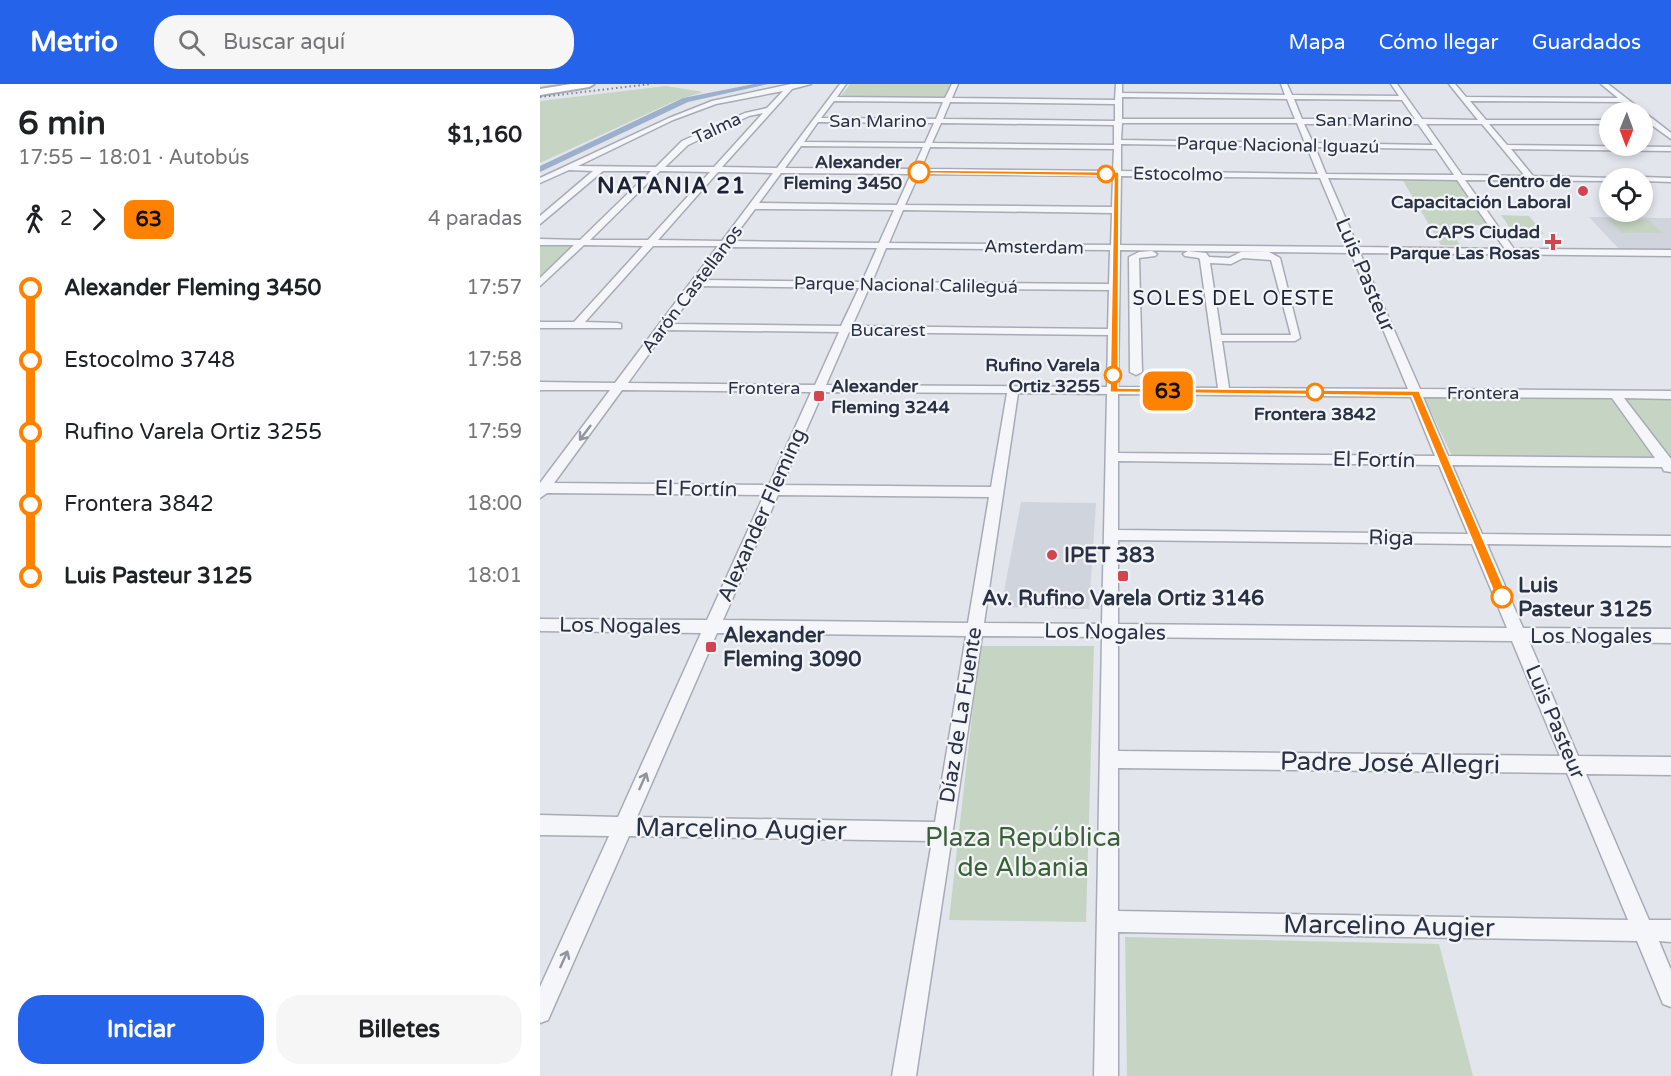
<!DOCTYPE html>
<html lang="es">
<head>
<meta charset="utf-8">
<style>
	:root { --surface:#fff; --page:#f6f6f6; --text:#202124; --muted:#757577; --accent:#2563eb }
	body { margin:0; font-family:"Varela Round",sans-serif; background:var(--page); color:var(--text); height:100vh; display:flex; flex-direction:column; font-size:22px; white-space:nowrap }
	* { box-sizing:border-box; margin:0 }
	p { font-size:20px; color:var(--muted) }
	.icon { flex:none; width:33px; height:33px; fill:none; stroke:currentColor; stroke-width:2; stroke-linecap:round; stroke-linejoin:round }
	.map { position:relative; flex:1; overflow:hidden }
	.side { display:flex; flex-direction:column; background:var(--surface); width:540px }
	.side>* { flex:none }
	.badge { padding:0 12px; border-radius:9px; font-size:21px; line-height:39px }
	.needle { width:39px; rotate:181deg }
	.controls { position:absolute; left:1059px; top:18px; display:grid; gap:12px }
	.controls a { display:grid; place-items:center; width:54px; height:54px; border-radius:50%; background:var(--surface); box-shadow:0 3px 9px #0003; font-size:30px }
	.map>.badge { position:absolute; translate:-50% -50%; box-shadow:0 0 0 3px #fff }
	.legs { display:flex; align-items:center; gap:9px; height:66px; padding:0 18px; font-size:20px }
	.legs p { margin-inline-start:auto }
	.headline { display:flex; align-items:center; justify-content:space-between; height:102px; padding:0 18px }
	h1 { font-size:33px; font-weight:700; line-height:45px }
	.cta { display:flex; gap:12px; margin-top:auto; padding:12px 18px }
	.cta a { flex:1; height:69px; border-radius:24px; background:var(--accent); color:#fff; font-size:24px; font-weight:700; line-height:69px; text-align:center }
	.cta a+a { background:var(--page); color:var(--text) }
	ul { padding:0 18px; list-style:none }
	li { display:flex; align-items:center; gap:21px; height:72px; font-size:22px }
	li i { display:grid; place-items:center; width:9px; height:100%; margin:0 8px; background:currentColor }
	li i::after { content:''; width:15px; height:15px; margin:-8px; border:4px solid; border-radius:50%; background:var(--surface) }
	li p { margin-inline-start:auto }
	li:first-child i { background:linear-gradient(#0000 50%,currentColor 0) }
	li:last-child i { background:linear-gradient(currentColor 50%,#0000 0) }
	header { display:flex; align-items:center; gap:36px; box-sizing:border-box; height:84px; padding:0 30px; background:var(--accent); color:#fff }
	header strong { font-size:28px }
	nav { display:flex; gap:33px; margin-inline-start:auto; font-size:21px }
	.search { width:420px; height:54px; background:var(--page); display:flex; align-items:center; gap:15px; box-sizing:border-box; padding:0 21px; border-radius:24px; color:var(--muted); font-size:22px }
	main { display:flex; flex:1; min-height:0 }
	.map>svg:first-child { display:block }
	.built { fill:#d0d4dd }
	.green { fill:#c6d5c3 }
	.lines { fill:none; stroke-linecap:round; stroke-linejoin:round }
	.canal { fill:#9cb0cb; fill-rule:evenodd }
	.minor-casing { stroke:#a7abb5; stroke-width:3 }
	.secondary-casing { stroke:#a7abb5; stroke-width:4 }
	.minor { fill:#f5f6f9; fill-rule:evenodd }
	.secondary { fill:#fff; fill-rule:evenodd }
	.rail { stroke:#7b8395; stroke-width:2; stroke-dasharray:1.5 3; stroke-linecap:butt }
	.oneway { stroke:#90949e }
	.line-1 { fill:#ff8100; stroke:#fff; stroke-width:1.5 }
	.stop-1-dot { fill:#fff; stroke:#ff8100; stroke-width:3 }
	.poi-dot { fill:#d24550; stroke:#f2f4f8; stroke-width:2 }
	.labels { text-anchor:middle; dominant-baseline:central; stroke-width:4.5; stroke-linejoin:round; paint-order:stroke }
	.far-street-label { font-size:18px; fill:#2a3143; stroke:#f2f4f8 }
	.far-stop-label { font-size:18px; font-weight:bold; fill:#2a3143; stroke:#f2f4f8; text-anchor:end }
	.far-poi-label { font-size:18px; font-weight:bold; fill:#2a3143; stroke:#f2f4f8; text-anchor:end }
	.far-quarter-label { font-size:20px; letter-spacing:1.5px; fill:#1c2234; stroke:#f2f4f8 }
	.street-label { font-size:21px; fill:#2a3143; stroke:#f2f4f8 }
	.poi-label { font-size:21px; font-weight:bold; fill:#2a3143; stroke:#f2f4f8; text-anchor:start }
	.stop-label { font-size:21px; font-weight:bold; fill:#2a3143; stroke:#f2f4f8; text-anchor:start }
	.far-district-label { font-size:22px; font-weight:bold; letter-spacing:1.5px; fill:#1c2234; stroke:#f2f4f8 }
	.near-street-label { font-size:26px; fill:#2a3143; stroke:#f2f4f8 }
	.near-park-label { font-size:26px; fill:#3b5f36; stroke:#f2f4f8 }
</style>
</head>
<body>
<header>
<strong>Metrio</strong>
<div class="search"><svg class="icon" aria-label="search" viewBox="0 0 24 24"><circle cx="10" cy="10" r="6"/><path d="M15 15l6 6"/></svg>Buscar aquí</div>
<nav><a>Mapa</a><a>Cómo llegar</a><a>Guardados</a></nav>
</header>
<main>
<section class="side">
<div class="headline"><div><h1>6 min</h1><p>17:55 – 18:01 · Autobús</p></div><b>$1,160</b></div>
<div class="legs"><svg class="icon" aria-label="walk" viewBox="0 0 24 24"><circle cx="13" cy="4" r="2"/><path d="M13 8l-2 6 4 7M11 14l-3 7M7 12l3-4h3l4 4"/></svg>2<svg class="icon" aria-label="forward" viewBox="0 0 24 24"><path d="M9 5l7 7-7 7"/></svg><b class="badge" style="background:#ff8100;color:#111">63</b><p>4 paradas</p></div>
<ul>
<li><i style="color:#ff8100"></i><b>Alexander Fleming 3450</b><p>17:57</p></li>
<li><i style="color:#ff8100"></i><span>Estocolmo 3748</span><p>17:58</p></li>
<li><i style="color:#ff8100"></i><span>Rufino Varela Ortiz 3255</span><p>17:59</p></li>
<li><i style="color:#ff8100"></i><span>Frontera 3842</span><p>18:00</p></li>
<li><i style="color:#ff8100"></i><b>Luis Pasteur 3125</b><p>18:01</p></li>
</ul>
<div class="cta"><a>Iniciar</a><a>Billetes</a></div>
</section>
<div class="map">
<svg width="1131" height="992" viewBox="0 0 1131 992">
	<rect width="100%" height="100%" fill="#e2e5eb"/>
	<path class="built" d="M 1049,133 L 1131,134 L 1131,165 L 1079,165 Z
		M 481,418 L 556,419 L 549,525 L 461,523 Z"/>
	<path class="green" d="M 310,0 L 414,0 L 406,15 L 303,14 L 301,12 Z
		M 126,2 L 163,8 L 137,16 L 0,79 L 0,17 Z
		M 862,95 L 911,95 L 920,98 L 950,141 L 909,141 L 920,162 L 901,161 Z
		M 961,131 L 989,132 L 1004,150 L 974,150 Z
		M 1069,136 L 1109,136 L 1123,149 L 1082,149 Z
		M 0,160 L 34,160 L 0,194 Z
		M 884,313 L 1071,314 L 1113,373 L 912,372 Z
		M 1084,313 L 1131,314 L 1131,375 L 1129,375 Z
		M 440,562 L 554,562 L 546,838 L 409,836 Z
		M 585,853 L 899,860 L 933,992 L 587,992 Z"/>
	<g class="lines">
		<path class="canal" d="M 214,0 L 228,0 L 148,18 L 0,88 L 0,82 L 143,14 Z"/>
		<defs>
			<path id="minor" d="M 251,0 L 271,0 L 252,5 L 182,83 L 237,84 L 300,0 L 306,0 L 297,13 L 405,14 L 412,0 L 418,0 L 412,14 L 575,16 L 576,0 L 582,0 L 582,9 L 745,11 L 741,0 L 747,0 L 752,11 L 859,12 L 851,0 L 857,0 L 882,35 L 938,36 L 909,0 L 915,0 L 926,13 L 1078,14 L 1061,0 L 1068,0 L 1131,49 L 1131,55 L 1102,34 L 1102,28 L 1096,28 L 1083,18 L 930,17 L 946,36 L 1070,36 L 1070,40 L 949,40 L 967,61 L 1131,63 L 1131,67 L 971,65 L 993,92 L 1074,94 L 1070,94 L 1070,97 L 925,96 L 974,165 L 1131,166 L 1131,172 L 820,169 L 880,305 L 1131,307 L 1131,315 L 1084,314 L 1131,375 L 1131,388 L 1124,387 L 1122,383 L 912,381 L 942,450 L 1131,452 L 1131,462 L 947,460 L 983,544 L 1131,545 L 1131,559 L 989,557 L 1038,672 L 1131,673 L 1131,691 L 1046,690 L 1109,836 L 1131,836 L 1131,858 L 1119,857 L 1131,886 L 1131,923 L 1123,920 L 1097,857 L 578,848 L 578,992 L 554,992 L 562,553 L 442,552 L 376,992 L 352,992 L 392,757 L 89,752 L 8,936 L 0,939 L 0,903 L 69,752 L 0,751 L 0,731 L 78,733 L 161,549 L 0,547 L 0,535 L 167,536 L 224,411 L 7,409 L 0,414 L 0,399 L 70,306 L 0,306 L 0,298 L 75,299 L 178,162 L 113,162 L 45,238 L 77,239 L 81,240 L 81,244 L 0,244 L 0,238 L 34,238 L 103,162 L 44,161 L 0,202 L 0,194 L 34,161 L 0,161 L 0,155 L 40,156 L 111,87 L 63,87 L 0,140 L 0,132 L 53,87 L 29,86 L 0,99 L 0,94 L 129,34 L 172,17 ZM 243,7 L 227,24 L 205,29 L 142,57 L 116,83 L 38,82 L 133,36 L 176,20 ZM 582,13 L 747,15 L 755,35 L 582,35 ZM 754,15 L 862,16 L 875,35 L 762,35 ZM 294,17 L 403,18 L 396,35 L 281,34 ZM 410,18 L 575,20 L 575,37 L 403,35 ZM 223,29 L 174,83 L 125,83 L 148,61 L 209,32 ZM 278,38 L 394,39 L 385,59 L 264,58 ZM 401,39 L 574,41 L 574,61 L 392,59 ZM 582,39 L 757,39 L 765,59 L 581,56 ZM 764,40 L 878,40 L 893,61 L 773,59 ZM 886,40 L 942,40 L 985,92 L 922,91 ZM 581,60 L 767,63 L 778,90 L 581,87 ZM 261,62 L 383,63 L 373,85 L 245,84 ZM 390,63 L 574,65 L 573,87 L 381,85 ZM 775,63 L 896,65 L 914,91 L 786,90 ZM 120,87 L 170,88 L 108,156 L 50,156 ZM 178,88 L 233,89 L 182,157 L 118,156 ZM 241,89 L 371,90 L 357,121 L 219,119 ZM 379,90 L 573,92 L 572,123 L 365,121 ZM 581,92 L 780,94 L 809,163 L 580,161 ZM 788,94 L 917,96 L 965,165 L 818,163 ZM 215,125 L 354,126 L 339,159 L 191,157 ZM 363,126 L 572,129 L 571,161 L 349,159 ZM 187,163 L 337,164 L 322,198 L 163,196 ZM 346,164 L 570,166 L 569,200 L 332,198 ZM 580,166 L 811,169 L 868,305 L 689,304 L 682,257 L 755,257 L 760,254 L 740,174 L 729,168 L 701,168 L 689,174 L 669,173 L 666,169 L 648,167 L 643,170 L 645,172 L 659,174 L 660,176 L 678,304 L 578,303 ZM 703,174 L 731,176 L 751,251 L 681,251 L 670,179 L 691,180 ZM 159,202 L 319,204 L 301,242 L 131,240 ZM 329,204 L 569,206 L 568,245 L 312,242 ZM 126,246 L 299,248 L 275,301 L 88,299 ZM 309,248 L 568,251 L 567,303 L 286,301 ZM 82,306 L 271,308 L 229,401 L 14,399 ZM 283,308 L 467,309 L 451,403 L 242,401 ZM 478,309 L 567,310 L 562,540 L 444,539 ZM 578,310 L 871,313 L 895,372 L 578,369 ZM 883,313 L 1072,314 L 1115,374 L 908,372 ZM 578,377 L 899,381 L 928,450 L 578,446 ZM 238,411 L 449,413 L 428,539 L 183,536 ZM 578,456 L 932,460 L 967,544 L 578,540 ZM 177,549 L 426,552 L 395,738 L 97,733 ZM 578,553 L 972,557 L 1020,672 L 578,667 ZM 578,684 L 1027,689 L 1088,836 L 578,827 Z
				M 1102,93 L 1131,94 L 1131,98 L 1102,97 L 1102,94 L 1098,94 Z
				M 612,167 L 617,170 L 615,172 L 599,174 L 602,288 L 596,291 L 590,288 L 589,173 L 599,168 Z"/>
			<path id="secondary" d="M 31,0 L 54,0 L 49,3 L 0,11 L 0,5 Z"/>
		</defs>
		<use href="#minor" class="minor-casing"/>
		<use href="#secondary" class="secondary-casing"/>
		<use href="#minor" class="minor"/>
		<use href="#secondary" class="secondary"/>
		<path class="rail" d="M 0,13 L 111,0"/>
	</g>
	<defs><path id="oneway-shaft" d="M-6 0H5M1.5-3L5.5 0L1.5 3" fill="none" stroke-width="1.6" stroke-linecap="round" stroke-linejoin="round" transform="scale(1.5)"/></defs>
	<g class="oneway">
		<use href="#oneway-shaft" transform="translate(45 349) rotate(127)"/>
		<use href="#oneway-shaft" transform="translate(103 697) rotate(-66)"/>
		<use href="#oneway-shaft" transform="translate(24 875) rotate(-66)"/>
	</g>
	<path class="line-1" d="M 379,86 L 579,88 L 578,304 L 879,307 L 968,513 L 966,516 L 958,516 L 956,513 L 872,312 L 570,308 L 574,92 L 377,89 Z"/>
	<g class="stop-1-dot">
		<circle cx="379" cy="88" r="10"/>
		<circle cx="566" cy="90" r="8"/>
		<circle cx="573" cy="291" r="8"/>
		<circle cx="775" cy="308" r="8"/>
		<circle cx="962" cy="513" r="10"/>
	</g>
	<g class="poi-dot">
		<circle cx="1043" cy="107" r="6"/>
		<path d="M1010 149h6v6h6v6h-6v6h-6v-6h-6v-6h6z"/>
		<rect x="273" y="306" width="12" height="12" rx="3"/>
		<circle cx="512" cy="471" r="6"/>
		<rect x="577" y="486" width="12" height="12" rx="3"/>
		<rect x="165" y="557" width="12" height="12" rx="3"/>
	</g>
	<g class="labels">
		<g class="far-street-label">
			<text x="824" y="36">San Marino</text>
			<text x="338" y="37">San Marino</text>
			<text transform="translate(177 44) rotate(-25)">Talma</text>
			<text transform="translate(738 61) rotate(1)">Parque Nacional Iguazú</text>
			<text transform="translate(638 90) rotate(1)">Estocolmo</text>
			<text transform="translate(494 163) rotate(1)">Amsterdam</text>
			<text transform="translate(366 201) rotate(1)">Parque Nacional Calileguá</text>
			<text transform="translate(152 205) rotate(-53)">Aarón Castellanos</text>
			<text x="348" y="246">Bucarest</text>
			<text x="224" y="304">Frontera</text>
			<text x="943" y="309">Frontera</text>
		</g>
		<g class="far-stop-label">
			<text x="362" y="78">Alexander<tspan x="362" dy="21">Fleming 3450</tspan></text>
			<text x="560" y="281">Rufino Varela<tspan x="560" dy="21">Ortiz 3255</tspan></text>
			<text x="775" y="330" text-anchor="middle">Frontera 3842</text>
		</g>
		<g class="far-poi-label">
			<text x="1031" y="97">Centro de<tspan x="1031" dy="21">Capacitación Laboral</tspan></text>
			<text x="1000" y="148">CAPS Ciudad<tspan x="1000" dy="21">Parque Las Rosas</tspan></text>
			<text x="291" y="302" text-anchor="start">Alexander<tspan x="291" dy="21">Fleming 3244</tspan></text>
		</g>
		<g class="far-quarter-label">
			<text x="694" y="215">SOLES DEL OESTE</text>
		</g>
		<g class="street-label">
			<text transform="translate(825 191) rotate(67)">Luis Pasteur</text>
			<text transform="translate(834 376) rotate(1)">El Fortín</text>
			<text transform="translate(156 405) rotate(1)">El Fortín</text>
			<text transform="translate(222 431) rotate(-66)">Alexander Fleming</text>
			<text transform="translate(851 454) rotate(1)">Riga</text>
			<text transform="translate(80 542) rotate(1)">Los Nogales</text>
			<text transform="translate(565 548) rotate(1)">Los Nogales</text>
			<text x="1051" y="552">Los Nogales</text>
			<text transform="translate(421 631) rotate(-81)">Díaz de La Fuente</text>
			<text transform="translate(1015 638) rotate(67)">Luis Pasteur</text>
		</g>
		<g class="poi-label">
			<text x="524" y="471">IPET 383</text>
			<text x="583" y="514" text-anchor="middle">Av. Rufino Varela Ortiz 3146</text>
			<text x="183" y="551">Alexander<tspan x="183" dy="24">Fleming 3090</tspan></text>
		</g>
		<g class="stop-label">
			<text x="978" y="501">Luis<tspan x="978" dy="24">Pasteur 3125</tspan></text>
		</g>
		<g class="far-district-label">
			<text x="132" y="102">NATANIA 21</text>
		</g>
		<g class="near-street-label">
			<text transform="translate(850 679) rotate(1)">Padre José Allegri</text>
			<text transform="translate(201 745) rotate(1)">Marcelino Augier</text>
			<text transform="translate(849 842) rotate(1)">Marcelino Augier</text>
		</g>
		<g class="near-park-label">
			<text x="483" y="753">Plaza República<tspan x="483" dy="30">de Albania</tspan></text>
		</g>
	</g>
</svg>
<div class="controls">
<a><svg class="needle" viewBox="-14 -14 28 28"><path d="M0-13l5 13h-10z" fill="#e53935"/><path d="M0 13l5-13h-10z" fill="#757577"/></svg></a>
<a><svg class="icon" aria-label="locate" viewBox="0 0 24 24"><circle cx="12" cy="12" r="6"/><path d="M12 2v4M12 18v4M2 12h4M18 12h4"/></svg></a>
</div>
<b class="badge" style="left:628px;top:307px;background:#ff8100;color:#111">63</b>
</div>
</main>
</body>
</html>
